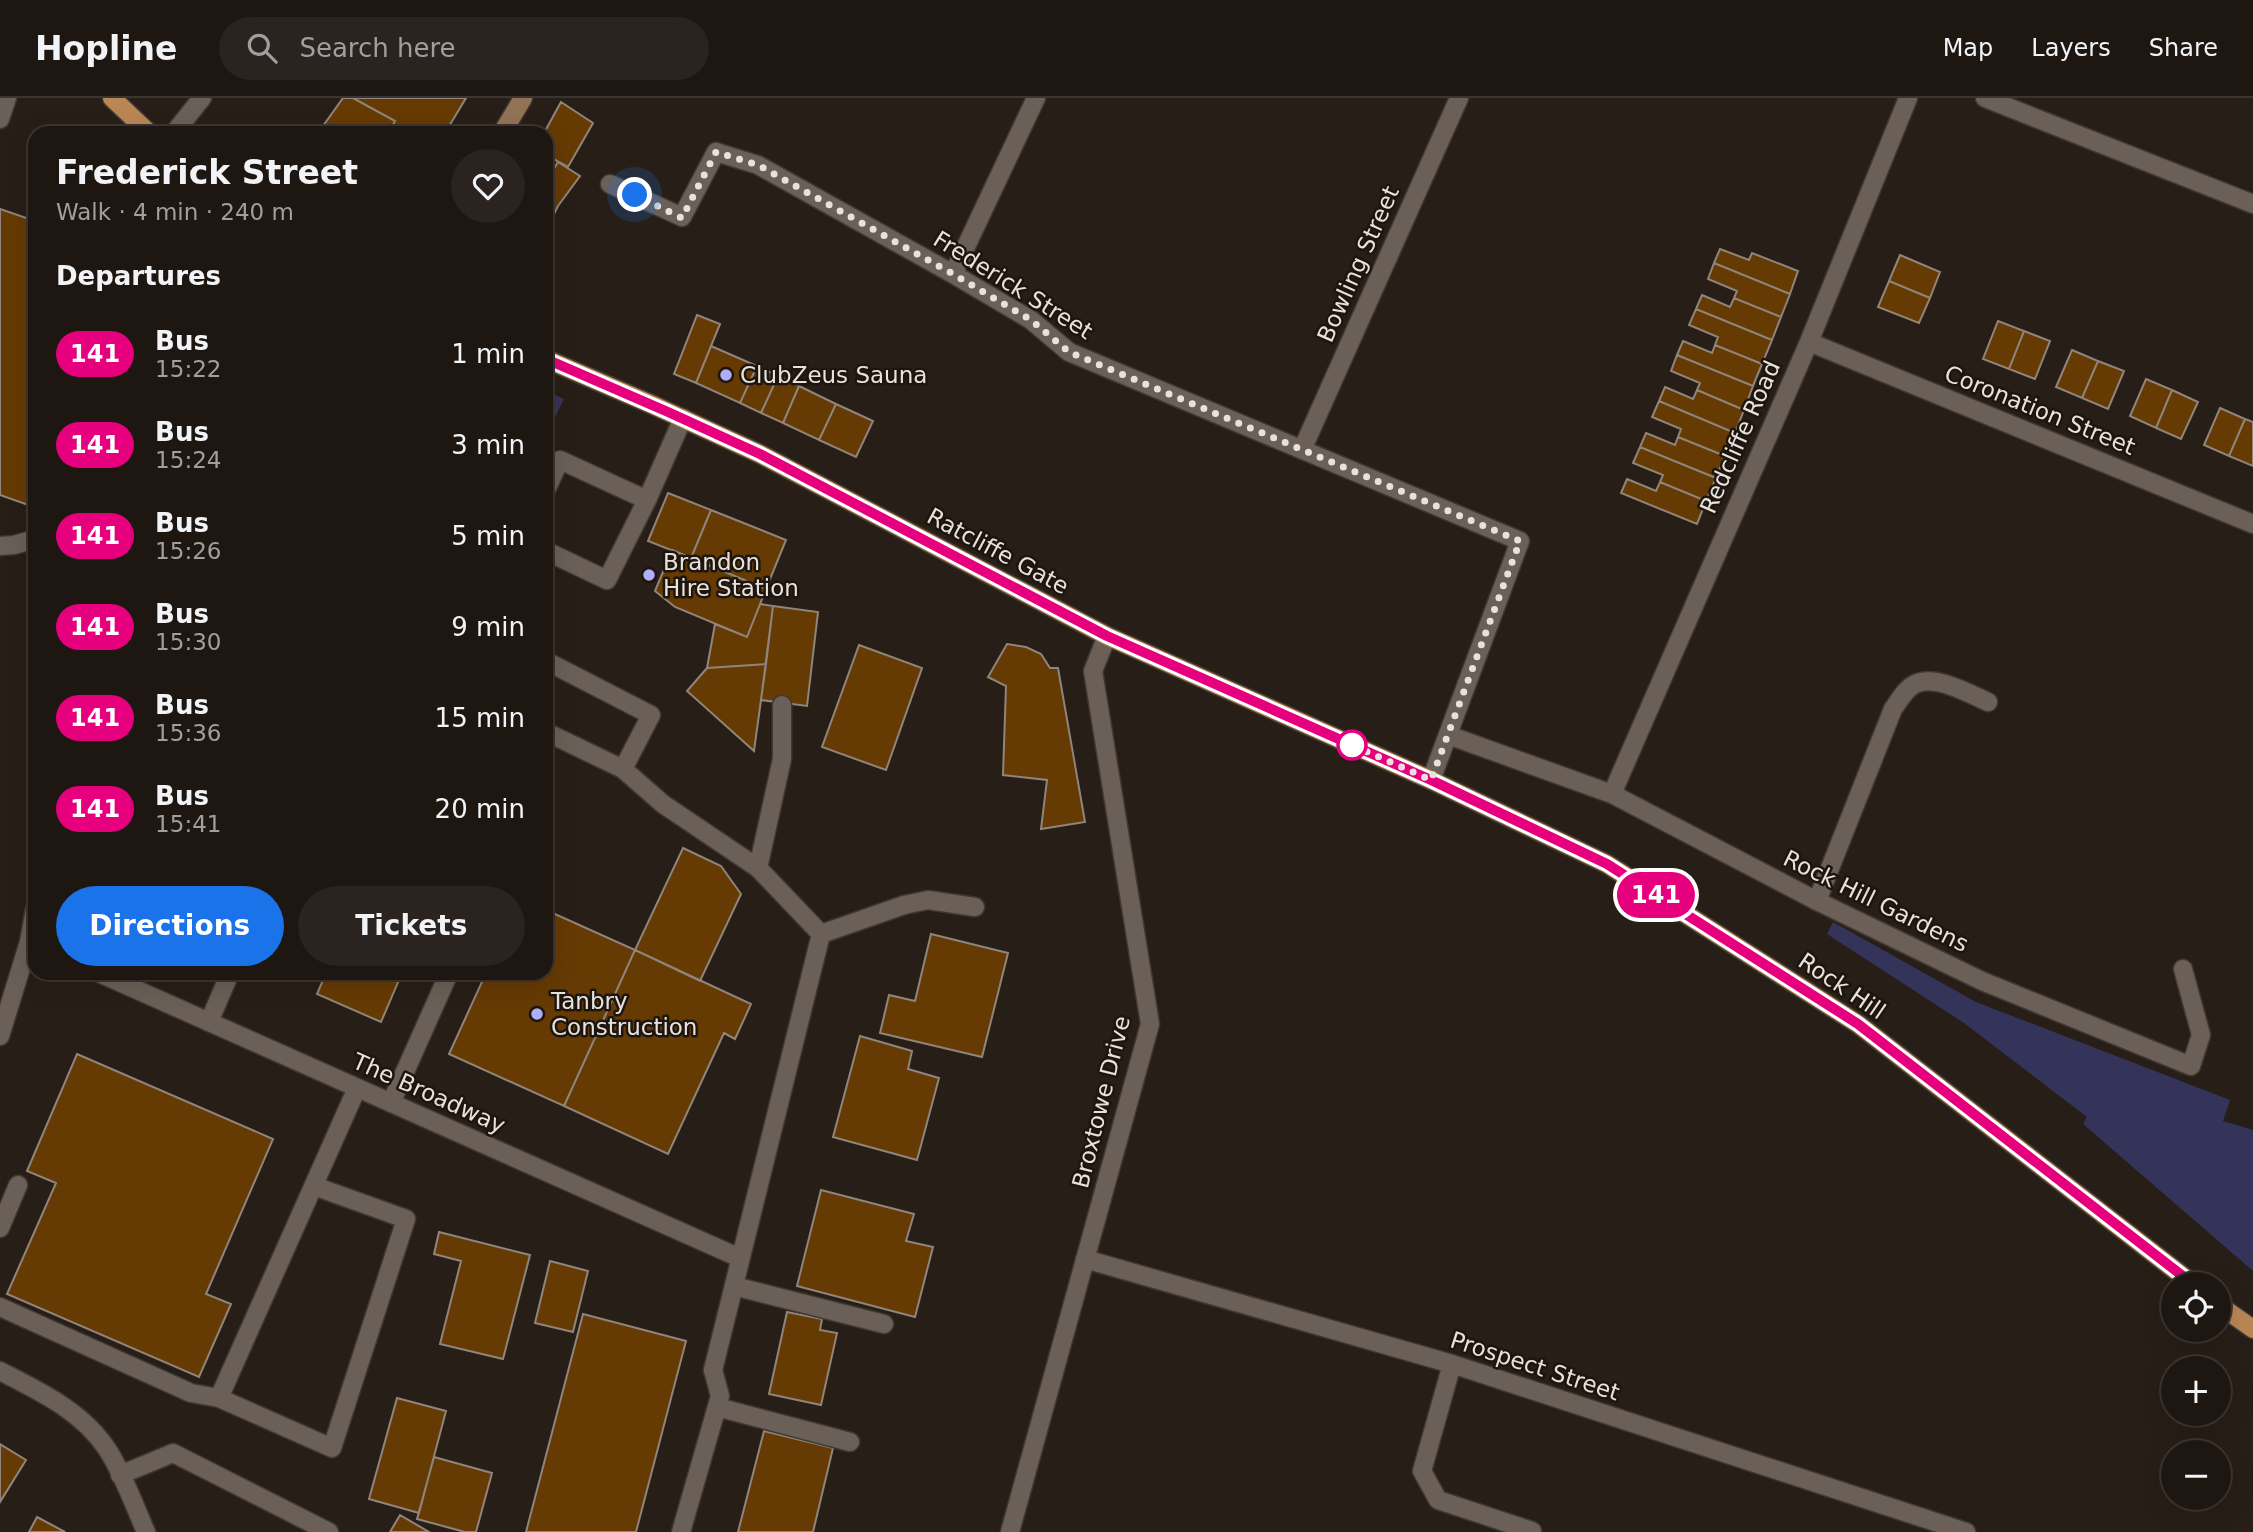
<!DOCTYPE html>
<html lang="en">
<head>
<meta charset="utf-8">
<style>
	:root { --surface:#1d1611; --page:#2a231f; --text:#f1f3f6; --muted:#a09f9f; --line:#3b3531; --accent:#1a73e8 }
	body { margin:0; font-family:"DejaVu Sans",sans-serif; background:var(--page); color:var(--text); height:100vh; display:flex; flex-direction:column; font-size:26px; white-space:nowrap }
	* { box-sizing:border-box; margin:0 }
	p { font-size:23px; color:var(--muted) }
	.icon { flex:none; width:38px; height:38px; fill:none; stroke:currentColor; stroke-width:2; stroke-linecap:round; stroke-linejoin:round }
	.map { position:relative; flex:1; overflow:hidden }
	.panel { position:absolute; left:28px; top:28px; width:525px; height:854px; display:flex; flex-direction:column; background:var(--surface); border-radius:21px; box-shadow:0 7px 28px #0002,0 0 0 2px var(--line) }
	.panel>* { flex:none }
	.badge { padding:0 14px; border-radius:23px; font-size:24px; line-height:46px }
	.fabs { position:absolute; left:2161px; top:1174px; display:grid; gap:14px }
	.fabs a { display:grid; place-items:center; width:70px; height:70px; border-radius:50%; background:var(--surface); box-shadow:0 7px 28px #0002,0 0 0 2px var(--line); font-size:35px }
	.you { position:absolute; width:35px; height:35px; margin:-18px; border:5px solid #fff; border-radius:50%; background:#1a73e8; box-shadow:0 0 0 10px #1a73e833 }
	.map>.badge { position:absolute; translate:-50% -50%; box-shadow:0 0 0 4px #fff }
	h2 { padding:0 28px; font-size:26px; line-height:63px }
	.round { display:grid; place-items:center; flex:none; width:74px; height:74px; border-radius:37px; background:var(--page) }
	.overview { display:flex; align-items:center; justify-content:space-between; height:119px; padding:0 28px }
	h1 { font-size:33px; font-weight:700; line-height:52px }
	.button { display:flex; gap:14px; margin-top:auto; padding:14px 28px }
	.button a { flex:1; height:80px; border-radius:42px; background:var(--accent); color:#fff; font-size:28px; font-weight:700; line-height:80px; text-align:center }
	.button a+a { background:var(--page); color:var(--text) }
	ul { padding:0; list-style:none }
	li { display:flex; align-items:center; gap:21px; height:91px; padding:0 28px }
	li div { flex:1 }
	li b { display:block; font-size:26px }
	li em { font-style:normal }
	li .badge { min-width:77px; font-weight:700; text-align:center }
	header { display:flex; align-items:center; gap:42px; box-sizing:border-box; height:98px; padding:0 35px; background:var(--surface); border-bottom:2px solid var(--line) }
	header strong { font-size:33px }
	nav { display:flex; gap:38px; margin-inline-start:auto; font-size:24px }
	.search { width:490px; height:63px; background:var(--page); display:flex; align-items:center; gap:18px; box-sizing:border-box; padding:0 24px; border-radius:38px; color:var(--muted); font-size:26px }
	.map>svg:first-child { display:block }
	.green { fill:#34335a }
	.building { fill:#663a03; stroke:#90857c; stroke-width:2 }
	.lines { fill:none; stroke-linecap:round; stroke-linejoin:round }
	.lane-casing { stroke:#3f3833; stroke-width:21 }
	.street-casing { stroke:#3f3833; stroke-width:21 }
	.secondary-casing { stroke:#3f3833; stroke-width:21 }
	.primary-casing { stroke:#3f3833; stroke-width:21 }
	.lane { stroke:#6a6057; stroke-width:18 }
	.street { stroke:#6a6057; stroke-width:18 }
	.secondary { stroke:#927355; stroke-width:18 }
	.primary { stroke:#ba8653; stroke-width:18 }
	.line-casing { stroke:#fff; stroke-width:16 }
	.line { stroke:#e6007e; stroke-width:10 }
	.walk { stroke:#e8e2dd; stroke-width:7; stroke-dasharray:0 12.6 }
	.poi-dot { fill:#aeaefa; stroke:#1d150e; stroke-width:2.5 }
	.stop-dot { fill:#fff; stroke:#e6007e; stroke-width:3.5 }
	.labels { text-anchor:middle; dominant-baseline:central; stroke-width:5; stroke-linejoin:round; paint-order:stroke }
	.street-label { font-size:23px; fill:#e8e2dd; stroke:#1d150e }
	.poi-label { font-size:23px; fill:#e8e2dd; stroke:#1d150e; text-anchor:start }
</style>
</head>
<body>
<header>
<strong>Hopline</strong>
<div class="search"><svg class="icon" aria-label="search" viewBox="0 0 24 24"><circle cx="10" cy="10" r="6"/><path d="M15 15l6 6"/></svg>Search here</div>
<nav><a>Map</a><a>Layers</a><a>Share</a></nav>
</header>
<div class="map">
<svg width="2253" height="1434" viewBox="0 0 2253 1434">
	<rect width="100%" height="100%" fill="#271e17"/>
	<path class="green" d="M 546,293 L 564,301 L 546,338 Z
		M 1833,824 L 1976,904 L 2230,1002 L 2223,1023 L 2253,1032 L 2253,1173 L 2083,1026 L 2087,1019 L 1964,925 L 1827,836 Z"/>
	<path class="building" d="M 343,0 L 353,0 L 395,23 L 389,35 L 318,35 Z
		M 353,0 L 466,0 L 445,35 L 389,35 L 395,23 Z
		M 561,4 L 593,25 L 568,69 L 546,57 L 546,35 L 544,35 Z
		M 558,64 L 580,78 L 558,108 L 546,132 L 546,84 Z
		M 0,111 L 35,123 L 34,409 L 0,397 Z
		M 1720,151 L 1749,162 L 1752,155 L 1798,173 L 1790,196 L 1714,165 Z
		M 1900,157 L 1940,174 L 1930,200 L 1889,183 Z
		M 1714,165 L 1790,196 L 1781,219 L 1734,200 L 1737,193 L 1708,181 Z
		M 1889,183 L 1930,200 L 1919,225 L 1878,209 Z
		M 1702,197 L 1730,209 L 1734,200 L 1781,219 L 1772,242 L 1696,211 Z
		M 1696,211 L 1772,242 L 1762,266 L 1715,247 L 1718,239 L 1689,227 Z
		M 697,217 L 720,226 L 696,285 L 674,276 Z
		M 1998,223 L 2024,233 L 2009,271 L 1983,261 Z
		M 2024,233 L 2050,243 L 2035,281 L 2009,271 Z
		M 1683,243 L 1712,255 L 1715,247 L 1762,266 L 1753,288 L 1677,257 Z
		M 711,248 L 757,268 L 740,305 L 696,285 Z
		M 2072,252 L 2098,263 L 2082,300 L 2056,289 Z
		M 1677,257 L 1753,288 L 1744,312 L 1697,292 L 1700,285 L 1671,273 Z
		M 2098,263 L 2124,273 L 2108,311 L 2082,300 Z
		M 757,268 L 778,278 L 761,315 L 740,305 Z
		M 778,278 L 799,288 L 783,325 L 761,315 Z
		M 2146,281 L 2172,292 L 2156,330 L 2130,318 Z
		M 799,288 L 836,306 L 819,342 L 783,325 Z
		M 1665,289 L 1693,301 L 1697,292 L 1744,312 L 1735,335 L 1659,303 Z
		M 2172,292 L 2198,304 L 2181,341 L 2156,330 Z
		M 1659,303 L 1735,335 L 1725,358 L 1678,339 L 1681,331 L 1652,319 Z
		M 836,306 L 873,323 L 856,359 L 819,342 Z
		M 2220,310 L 2245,321 L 2229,358 L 2204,347 Z
		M 2245,321 L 2253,324 L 2253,368 L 2229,358 Z
		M 1646,335 L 1675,347 L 1678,339 L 1725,358 L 1716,380 L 1640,349 Z
		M 1640,349 L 1716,380 L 1706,403 L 1660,384 L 1663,377 L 1633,365 Z
		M 1627,381 L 1656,393 L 1660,384 L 1706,403 L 1697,426 L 1621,395 Z
		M 668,395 L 711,412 L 691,460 L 648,443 Z
		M 711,412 L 786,442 L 766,491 L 691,460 Z
		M 672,452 L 766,491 L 747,539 L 675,509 L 655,493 Z
		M 760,506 L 773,508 L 766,566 L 707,570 L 715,526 L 747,539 Z
		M 773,508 L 818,514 L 807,608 L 761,602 Z
		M 1007,546 L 1026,549 L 1041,556 L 1050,570 L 1058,570 L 1085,724 L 1041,731 L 1047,682 L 1003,677 L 1006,588 L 988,579 Z
		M 859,547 L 922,570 L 886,672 L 822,649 Z
		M 766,566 L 761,602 L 754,653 L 687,593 L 707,570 Z
		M 683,750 L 721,768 L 741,796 L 700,883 L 635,852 Z
		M 546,812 L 635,852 L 564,1008 L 449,956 L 486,875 L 546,875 Z
		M 931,836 L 1008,855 L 982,959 L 880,935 L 889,897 L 915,903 Z
		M 635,852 L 751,906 L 735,941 L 724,935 L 668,1056 L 564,1008 Z
		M 326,875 L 402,875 L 381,924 L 317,896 Z
		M 860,938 L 912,953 L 908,971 L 939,980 L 917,1062 L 833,1039 Z
		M 77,956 L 273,1041 L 206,1196 L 231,1206 L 199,1279 L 7,1196 L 56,1085 L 27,1073 Z
		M 821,1092 L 914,1116 L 906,1143 L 933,1149 L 915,1219 L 797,1188 Z
		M 439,1134 L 530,1157 L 503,1261 L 440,1246 L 461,1163 L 434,1156 Z
		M 550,1163 L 588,1173 L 573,1234 L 535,1225 Z
		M 787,1214 L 822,1221 L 820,1232 L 837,1235 L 821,1307 L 769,1296 Z
		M 583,1216 L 686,1243 L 636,1434 L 526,1434 Z
		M 397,1300 L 446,1313 L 419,1415 L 369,1401 Z
		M 764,1333 L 833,1350 L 813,1434 L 738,1434 Z
		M 0,1346 L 26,1362 L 0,1404 Z
		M 434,1359 L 492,1375 L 476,1434 L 465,1434 L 417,1421 Z
		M 400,1417 L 429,1434 L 390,1434 Z
		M 37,1419 L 65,1434 L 29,1434 Z"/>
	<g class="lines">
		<defs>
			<path id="lane" d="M 0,21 L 7,0
				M 174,35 L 202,0
				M 610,86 L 682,119 L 716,54
				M 546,392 L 560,362 L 647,402
				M 0,448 L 14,447 L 35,441
				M 546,453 L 607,482 L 647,402 L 683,320
				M 546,563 L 651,617 L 623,671
				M 546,634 L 623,671 L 663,706 L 758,770 L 782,661 L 782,607
				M 1817,803 L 1893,611 C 1899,603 1905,591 1915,586 C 1935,576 1970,596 1988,604
				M 904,807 L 928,802 L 975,809
				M 209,924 L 230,875
				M 391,1005 L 449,875
				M 314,1088 L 406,1121 L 332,1350 L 219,1300 L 357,990
				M 0,1130 L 18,1087
				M 734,1188 L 884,1226
				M 0,1209 L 191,1295 L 219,1300
				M 717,1309 L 850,1344
				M 120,1377 L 173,1355 L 329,1434
				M 681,1434 L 720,1298 L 713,1272"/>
			<path id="street" d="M 1985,0 L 2253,106
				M 716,54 L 758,67 L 953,176 L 1031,222 L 1069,254 L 1520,443 L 1431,682
				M 953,176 L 1036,0
				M 1809,244 L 2253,426
				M 1302,352 L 1459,0
				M 1448,637 L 1612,696 L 1817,803 L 1982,883 L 2191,968 L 2201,937 L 2183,871
				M 1612,696 L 1809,244 L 1908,0
				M 758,770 L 821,836 L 904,807
				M 99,875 L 740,1160
				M 0,938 L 29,844 L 35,811
				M 1085,1161 L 1452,1266 L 1966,1434
				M 1452,1266 L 1422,1373 L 1438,1402 L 1532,1433
				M 713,1272 L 821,836
				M 0,1273 C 39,1293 82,1313 107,1351 C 122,1373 135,1409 146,1434
				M 1010,1434 L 1150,926 L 1093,573 L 1107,538"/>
			<path id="secondary" d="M 502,35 L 523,0"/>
			<path id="primary" d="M 112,0 L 149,35
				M 546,261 L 653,307 L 760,356 L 1107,538 L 1431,682 L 1607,766 L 1858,926 L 2193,1186
				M 2219,1207 L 2253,1231"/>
		</defs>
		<use href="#lane" class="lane-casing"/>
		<use href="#street" class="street-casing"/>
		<use href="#secondary" class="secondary-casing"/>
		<use href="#primary" class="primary-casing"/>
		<use href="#lane" class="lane"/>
		<use href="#street" class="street"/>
		<use href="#secondary" class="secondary"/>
		<use href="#primary" class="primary"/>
	</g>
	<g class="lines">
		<defs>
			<path id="line" d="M 546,261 L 668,314 L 760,356 L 1107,538 L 1431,682 L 1607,766 L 1858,926 L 2193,1186"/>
		</defs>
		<use href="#line" class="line-casing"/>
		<use href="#line" class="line"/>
		<path class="walk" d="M 635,97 L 682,120 L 716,54 L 758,67 L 953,176 L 1031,222 L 1069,254 L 1520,443 L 1431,682 L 1352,647"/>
	</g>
	<g class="poi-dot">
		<circle cx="726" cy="277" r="7"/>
		<circle cx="649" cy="477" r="7"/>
		<circle cx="537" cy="916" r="7"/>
	</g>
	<circle class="stop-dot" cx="1352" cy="647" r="14"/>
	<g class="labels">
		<g class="street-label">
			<text transform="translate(1358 166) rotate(-66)">Bowling Street</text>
			<text transform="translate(1013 187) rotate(32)">Frederick Street</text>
			<text transform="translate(2040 312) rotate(22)">Coronation Street</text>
			<text transform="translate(1740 339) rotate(-66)">Redcliffe Road</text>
			<text transform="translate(998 453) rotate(28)">Ratcliffe Gate</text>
			<text transform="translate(1876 803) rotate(26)">Rock Hill Gardens</text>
			<text transform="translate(1842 888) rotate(34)">Rock Hill</text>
			<text transform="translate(429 995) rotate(24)">The Broadway</text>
			<text transform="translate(1101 1004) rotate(-76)">Broxtowe Drive</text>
			<text transform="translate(1535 1268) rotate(18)">Prospect Street</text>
		</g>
		<g class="poi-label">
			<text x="740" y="277">ClubZeus Sauna</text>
			<text x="663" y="464">Brandon<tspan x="663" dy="26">Hire Station</tspan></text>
			<text x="551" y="903">Tanbry<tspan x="551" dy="26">Construction</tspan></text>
		</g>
	</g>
</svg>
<div class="fabs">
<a><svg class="icon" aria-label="locate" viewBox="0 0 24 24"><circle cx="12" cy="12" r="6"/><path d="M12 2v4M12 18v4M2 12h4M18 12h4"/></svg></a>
<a>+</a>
<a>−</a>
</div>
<div class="you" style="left:635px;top:97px"></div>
<b class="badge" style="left:1656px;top:797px;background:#e6007e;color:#fff">141</b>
<section class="panel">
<div class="overview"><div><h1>Frederick Street</h1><p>Walk · 4 min · 240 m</p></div><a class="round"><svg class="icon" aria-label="heart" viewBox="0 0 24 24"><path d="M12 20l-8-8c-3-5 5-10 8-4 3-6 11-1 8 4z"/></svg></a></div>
<h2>Departures</h2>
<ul>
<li><span class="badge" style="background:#e6007e;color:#fff">141</span><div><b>Bus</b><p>15:22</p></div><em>1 min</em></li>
<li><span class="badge" style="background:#e6007e;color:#fff">141</span><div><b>Bus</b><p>15:24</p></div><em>3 min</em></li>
<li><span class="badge" style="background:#e6007e;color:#fff">141</span><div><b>Bus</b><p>15:26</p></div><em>5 min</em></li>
<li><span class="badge" style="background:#e6007e;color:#fff">141</span><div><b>Bus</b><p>15:30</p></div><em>9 min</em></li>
<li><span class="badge" style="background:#e6007e;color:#fff">141</span><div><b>Bus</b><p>15:36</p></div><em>15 min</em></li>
<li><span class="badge" style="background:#e6007e;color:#fff">141</span><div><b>Bus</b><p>15:41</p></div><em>20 min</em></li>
</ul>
<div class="button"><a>Directions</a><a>Tickets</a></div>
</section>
</div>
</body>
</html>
